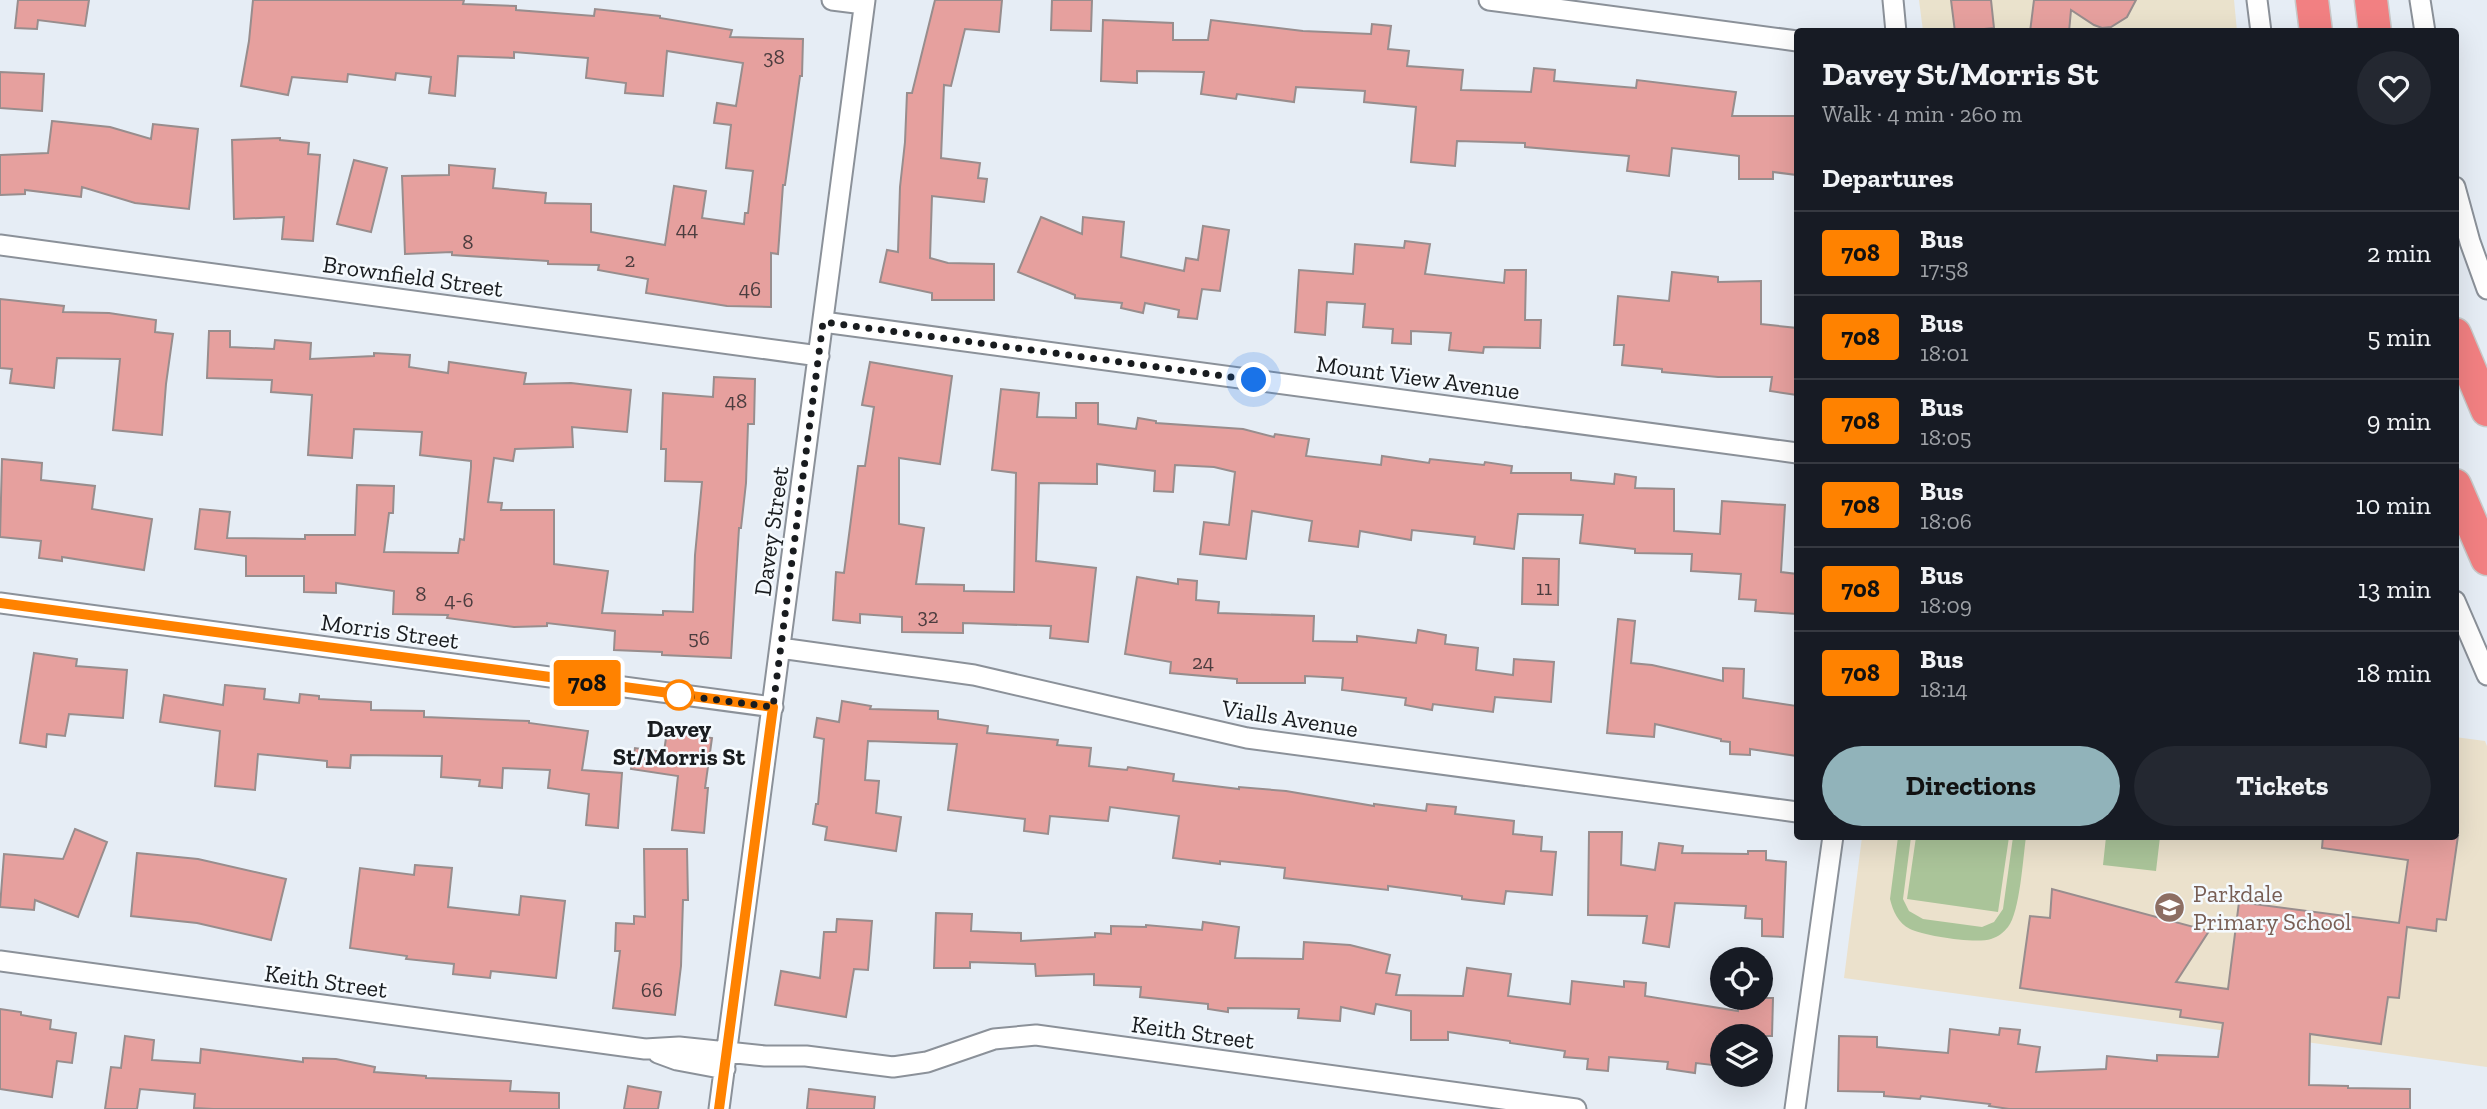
<!DOCTYPE html>
<html lang="en">
<head>
<meta charset="utf-8">
<style>
	:root { --surface:#171b24; --page:#242831; --text:#f1f3f6; --muted:#9ea1a6; --line:#363941; --accent:#91b3ba }
	body { margin:0; font-family:"Zilla Slab",serif; background:var(--page); color:var(--text); height:100vh; display:flex; flex-direction:column; font-size:26px; white-space:nowrap }
	* { box-sizing:border-box; margin:0 }
	p { font-size:23px; color:var(--muted) }
	.icon { flex:none; width:38px; height:38px; fill:none; stroke:currentColor; stroke-width:2; stroke-linecap:round; stroke-linejoin:round }
	.map { position:relative; flex:1; overflow:hidden }
	.panel { position:absolute; left:1794px; top:28px; width:665px; height:812px; display:flex; flex-direction:column; background:var(--surface); border-radius:7px; box-shadow:0 7px 28px #0002 }
	.panel>* { flex:none }
	.badge { padding:0 14px; border-radius:5px; font-size:24px; line-height:46px }
	.fabs { position:absolute; left:1710px; top:947px; display:grid; gap:14px }
	.fabs a { display:grid; place-items:center; width:63px; height:63px; border-radius:50%; background:var(--surface); box-shadow:0 7px 28px #0002; font-size:35px }
	.you { position:absolute; width:35px; height:35px; margin:-18px; border:5px solid #fff; border-radius:50%; background:#1a73e8; box-shadow:0 0 0 10px #1a73e833 }
	.map>.badge { position:absolute; translate:-50% -50%; box-shadow:0 0 0 4px #fff }
	h2 { padding:0 28px; font-size:26px; line-height:63px }
	.round { display:grid; place-items:center; flex:none; width:74px; height:74px; border-radius:37px; background:var(--page) }
	.summary { display:flex; align-items:center; justify-content:space-between; height:119px; padding:0 28px }
	h1 { font-size:33px; font-weight:700; line-height:52px }
	.button { display:flex; gap:14px; margin-top:auto; padding:14px 28px }
	.button a { flex:1; height:80px; border-radius:42px; background:var(--accent); color:#111; font-size:28px; font-weight:700; line-height:80px; text-align:center }
	.button a+a { background:var(--page); color:var(--text) }
	ul { padding:0; list-style:none }
	li { display:flex; align-items:center; gap:21px; height:84px; padding:0 28px; border-top:2px solid var(--line) }
	li div { flex:1 }
	li b { display:block; font-size:26px }
	li em { font-style:normal }
	li .badge { min-width:77px; font-weight:700; text-align:center }
	.map>svg:first-child { display:block }
	.education { fill:#ebe1cc }
	.medical { fill:#eae2cc }
	.green { fill:#aac499 }
	.building { fill:#e6a09e; stroke:#988d8d; stroke-width:2 }
	.lines { fill:none; stroke-linecap:round; stroke-linejoin:round }
	.minor-casing { stroke:#8b9199; stroke-width:23 }
	.trunk-casing { stroke:#c8c9c9; stroke-width:35 }
	.minor { stroke:#fff; stroke-width:19 }
	.trunk { stroke:#f28082; stroke-width:32 }
	.line-casing { stroke:#fff; stroke-width:16 }
	.line { stroke:#ff8200; stroke-width:10 }
	.walk { stroke:#191c1f; stroke-width:7; stroke-dasharray:0 12.6 }
	.stop-dot { fill:#fff; stroke:#ff8200; stroke-width:3.5 }
	.labels { text-anchor:middle; dominant-baseline:central; stroke-width:5; stroke-linejoin:round; paint-order:stroke }
	.number-label { font-size:21px; fill:#4c3d3f }
	.street-label { font-size:24px; fill:#191c1f; stroke:#f5fafe }
	.stop-label { font-size:24px; font-weight:bold; fill:#191c1f; stroke:#f5fafe }
	.education-label { font-size:24px; fill:#785e54; stroke:#f5fafe; text-anchor:start }
</style>
</head>
<body>
<div class="map">
<svg width="2487" height="1109" viewBox="0 0 2487 1109">
	<rect width="100%" height="100%" fill="#e6edf5"/>
	<path class="education" d="M 2455,737 L 2485,741 L 2487,746 L 2487,1067 L 1844,978 L 1862,837 L 2455,836 Z"/>
	<path class="medical" d="M 1919,0 L 2234,0 L 2237,31 L 1923,31 Z"/>
	<path class="green" d="M 1898,837 L 1911,837 L 1903,899 L 1909,911 L 1923,919 L 1982,927 L 1994,922 L 2003,909 L 2013,837 L 2026,837 C 2023,857 2020,912 2008,927 C 2004,932 1998,937 1991,939 C 1976,944 1924,936 1910,929 C 1898,923 1893,911 1890,899 Z
		M 1916,837 L 2009,837 L 1998,912 L 1907,899 Z
		M 2106,837 L 2160,837 L 2156,871 L 2103,865 Z"/>
	<path class="building" d="M 18,0 L 89,0 L 85,26 L 38,20 L 37,29 L 15,28 Z
		M 253,0 L 464,0 L 463,4 L 516,6 L 516,10 L 594,16 L 595,9 L 660,16 L 660,18 L 732,30 L 730,37 L 803,39 L 802,76 L 800,76 L 785,185 L 783,185 L 778,254 L 771,253 L 771,307 L 727,306 L 646,293 L 648,279 L 598,270 L 599,265 L 548,264 L 548,261 L 452,255 L 452,252 L 405,254 L 402,176 L 449,175 L 449,165 L 495,169 L 493,188 L 546,193 L 545,203 L 591,204 L 591,232 L 665,245 L 674,186 L 706,191 L 702,218 L 744,224 L 745,213 L 748,213 L 753,171 L 726,168 L 731,125 L 714,123 L 717,103 L 736,106 L 743,63 L 667,51 L 663,96 L 625,93 L 626,83 L 586,78 L 588,58 L 514,52 L 514,58 L 458,56 L 455,96 L 429,93 L 431,77 L 396,73 L 395,80 L 348,74 L 347,82 L 292,77 L 288,95 L 241,86 L 249,41 Z
		M 935,0 L 1002,0 L 999,32 L 965,29 L 951,86 L 944,85 L 941,158 L 980,163 L 978,178 L 987,179 L 984,202 L 932,196 L 930,258 L 948,263 L 994,264 L 994,300 L 932,300 L 932,293 L 880,282 L 887,250 L 898,252 L 900,187 L 905,142 L 907,93 L 912,93 Z
		M 1052,0 L 1092,0 L 1091,31 L 1051,30 Z
		M 1951,0 L 1991,0 L 1994,28 L 1955,32 Z
		M 2034,0 L 2136,0 L 2127,17 L 2111,27 L 2102,28 L 2094,25 L 2071,10 L 2069,32 L 2030,32 Z
		M 1103,20 L 1173,23 L 1173,40 L 1208,40 L 1211,20 L 1303,31 L 1371,34 L 1372,24 L 1391,26 L 1388,49 L 1409,51 L 1407,66 L 1463,70 L 1461,90 L 1531,92 L 1534,68 L 1555,70 L 1554,81 L 1636,88 L 1637,80 L 1736,92 L 1732,116 L 1797,116 L 1797,175 L 1773,172 L 1773,179 L 1739,179 L 1739,156 L 1672,148 L 1669,176 L 1627,171 L 1629,156 L 1525,147 L 1525,143 L 1457,141 L 1455,166 L 1411,162 L 1416,107 L 1364,102 L 1365,91 L 1296,87 L 1294,102 L 1237,94 L 1236,99 L 1201,94 L 1204,72 L 1137,71 L 1137,83 L 1101,81 Z
		M 0,72 L 44,74 L 42,111 L 0,108 Z
		M 52,121 L 110,127 L 151,139 L 153,124 L 198,129 L 189,209 L 135,203 L 82,187 L 81,197 L 25,190 L 25,194 L 0,195 L 0,155 L 48,153 Z
		M 280,138 L 280,140 L 309,143 L 308,154 L 320,155 L 313,241 L 282,239 L 284,217 L 234,219 L 232,140 Z
		M 354,160 L 387,168 L 371,232 L 337,224 Z
		M 1041,217 L 1082,234 L 1083,217 L 1124,222 L 1121,257 L 1184,271 L 1186,258 L 1198,260 L 1203,226 L 1229,230 L 1220,291 L 1202,289 L 1197,319 L 1178,317 L 1179,310 L 1145,303 L 1143,313 L 1121,308 L 1122,303 L 1075,298 L 1075,295 L 1018,272 Z
		M 1405,241 L 1430,244 L 1425,274 L 1504,283 L 1505,270 L 1526,270 L 1525,320 L 1541,320 L 1540,348 L 1484,347 L 1483,353 L 1449,350 L 1451,333 L 1411,331 L 1411,344 L 1392,343 L 1393,329 L 1363,327 L 1365,304 L 1327,302 L 1325,335 L 1295,332 L 1299,270 L 1353,274 L 1355,244 L 1404,248 Z
		M 1672,272 L 1718,277 L 1718,282 L 1761,281 L 1761,324 L 1797,328 L 1797,395 L 1770,391 L 1772,377 L 1718,377 L 1662,372 L 1662,369 L 1622,365 L 1624,345 L 1614,345 L 1618,296 L 1669,301 Z
		M 0,299 L 64,306 L 63,312 L 109,313 L 156,320 L 155,332 L 173,334 L 166,384 L 162,435 L 113,430 L 120,359 L 57,358 L 54,388 L 10,383 L 12,369 L 0,368 Z
		M 209,331 L 230,331 L 230,347 L 274,349 L 275,340 L 311,343 L 310,359 L 374,356 L 374,353 L 410,355 L 409,367 L 448,373 L 449,362 L 526,373 L 524,384 L 571,383 L 631,390 L 627,432 L 572,427 L 573,447 L 515,449 L 513,461 L 494,458 L 488,502 L 502,503 L 501,510 L 554,510 L 554,564 L 608,571 L 602,613 L 663,615 L 663,611 L 693,612 L 695,555 L 702,482 L 665,481 L 666,449 L 661,449 L 663,393 L 713,397 L 714,377 L 755,379 L 754,424 L 748,424 L 746,483 L 741,528 L 739,528 L 731,658 L 662,655 L 662,652 L 614,650 L 615,631 L 547,623 L 547,626 L 514,627 L 447,618 L 448,615 L 393,614 L 394,591 L 336,583 L 336,593 L 304,592 L 304,576 L 246,576 L 246,556 L 195,549 L 200,509 L 230,512 L 227,538 L 305,539 L 305,535 L 355,535 L 357,485 L 394,486 L 393,513 L 389,513 L 384,552 L 458,553 L 460,539 L 464,540 L 471,467 L 471,461 L 420,455 L 422,432 L 354,429 L 352,458 L 308,455 L 312,395 L 271,392 L 272,380 L 207,378 Z
		M 870,362 L 952,376 L 940,464 L 899,458 L 899,524 L 924,528 L 916,584 L 964,585 L 964,591 L 1014,592 L 1016,473 L 992,470 L 1001,389 L 1039,393 L 1037,417 L 1076,418 L 1076,403 L 1098,403 L 1098,424 L 1136,429 L 1138,418 L 1156,421 L 1156,423 L 1243,429 L 1274,437 L 1275,434 L 1309,439 L 1306,456 L 1381,465 L 1382,456 L 1429,463 L 1430,459 L 1484,465 L 1485,462 L 1512,466 L 1511,473 L 1571,473 L 1571,480 L 1614,484 L 1615,474 L 1636,477 L 1635,488 L 1674,489 L 1674,531 L 1720,534 L 1722,501 L 1785,505 L 1781,572 L 1797,574 L 1797,614 L 1755,611 L 1756,600 L 1739,599 L 1741,574 L 1691,571 L 1692,554 L 1635,553 L 1635,549 L 1580,543 L 1583,515 L 1518,514 L 1514,549 L 1474,544 L 1475,537 L 1412,530 L 1411,540 L 1360,531 L 1358,547 L 1309,541 L 1312,521 L 1252,511 L 1246,559 L 1200,554 L 1204,522 L 1229,525 L 1235,472 L 1214,467 L 1175,465 L 1173,492 L 1154,491 L 1155,471 L 1097,464 L 1097,484 L 1039,483 L 1036,561 L 1096,568 L 1088,642 L 1050,638 L 1051,626 L 963,623 L 963,633 L 902,632 L 902,617 L 860,614 L 860,623 L 833,620 L 836,572 L 844,573 L 858,466 L 865,466 L 874,407 L 862,405 Z
		M 2,459 L 42,463 L 41,480 L 95,486 L 92,509 L 152,519 L 144,570 L 62,557 L 62,561 L 39,558 L 41,541 L 0,537 Z
		M 1523,558 L 1559,559 L 1558,605 L 1522,604 Z
		M 1137,577 L 1178,584 L 1178,579 L 1197,581 L 1196,600 L 1219,602 L 1218,613 L 1314,616 L 1313,641 L 1357,642 L 1357,636 L 1416,643 L 1418,630 L 1446,635 L 1445,644 L 1478,648 L 1476,670 L 1513,675 L 1514,659 L 1554,662 L 1551,702 L 1495,697 L 1493,712 L 1433,704 L 1432,710 L 1405,705 L 1406,698 L 1342,690 L 1343,678 L 1305,676 L 1305,683 L 1237,683 L 1237,679 L 1170,673 L 1171,662 L 1125,654 Z
		M 1618,619 L 1635,621 L 1631,663 L 1652,665 L 1723,681 L 1723,668 L 1744,669 L 1743,698 L 1797,706 L 1797,756 L 1750,749 L 1750,755 L 1730,754 L 1730,742 L 1721,741 L 1721,739 L 1655,724 L 1654,737 L 1607,733 Z
		M 34,653 L 77,659 L 76,666 L 127,670 L 123,718 L 69,714 L 65,736 L 47,734 L 46,747 L 20,743 Z
		M 225,685 L 265,689 L 264,699 L 299,703 L 300,694 L 319,696 L 319,699 L 371,702 L 371,710 L 424,711 L 424,717 L 529,721 L 529,723 L 588,731 L 582,770 L 622,773 L 618,828 L 586,825 L 589,794 L 548,788 L 550,770 L 503,768 L 502,788 L 479,786 L 480,780 L 441,777 L 442,756 L 351,755 L 350,768 L 327,767 L 327,761 L 258,754 L 255,790 L 215,786 L 220,731 L 160,722 L 164,695 L 223,705 Z
		M 842,701 L 871,706 L 870,709 L 938,711 L 938,719 L 988,726 L 987,733 L 1058,740 L 1057,745 L 1091,748 L 1089,766 L 1127,770 L 1128,767 L 1174,774 L 1173,781 L 1239,789 L 1239,787 L 1286,791 L 1374,806 L 1374,804 L 1426,811 L 1427,804 L 1456,807 L 1455,814 L 1514,821 L 1513,834 L 1542,837 L 1541,851 L 1556,852 L 1552,895 L 1506,891 L 1504,904 L 1462,899 L 1462,896 L 1388,886 L 1388,890 L 1284,878 L 1285,868 L 1220,861 L 1220,864 L 1173,858 L 1179,816 L 1110,807 L 1108,821 L 1050,816 L 1048,834 L 1024,831 L 1025,819 L 948,810 L 957,744 L 868,741 L 865,780 L 879,781 L 876,813 L 901,817 L 896,851 L 825,840 L 827,827 L 813,824 L 816,804 L 818,804 L 824,739 L 814,737 L 817,718 L 839,722 Z
		M 667,731 L 712,738 L 705,788 L 708,788 L 704,833 L 672,830 L 678,776 L 631,769 L 635,748 L 664,752 Z
		M 75,829 L 107,842 L 78,917 L 35,900 L 34,910 L 0,907 L 4,854 L 63,859 Z
		M 1589,832 L 1622,832 L 1621,865 L 1655,870 L 1659,843 L 1683,846 L 1682,853 L 1748,854 L 1748,851 L 1766,851 L 1766,860 L 1786,862 L 1783,937 L 1762,936 L 1762,919 L 1745,918 L 1746,906 L 1675,903 L 1669,947 L 1643,943 L 1647,916 L 1588,915 Z
		M 2323,836 L 2458,836 L 2446,920 L 2437,919 L 2436,931 L 2407,927 L 2399,998 L 2388,997 L 2381,1044 L 2310,1034 L 2309,1085 L 2348,1086 L 2348,1088 L 2410,1089 L 2410,1109 L 2009,1109 L 1989,1106 L 1990,1104 L 1921,1096 L 1920,1099 L 1884,1096 L 1884,1092 L 1838,1091 L 1839,1036 L 1877,1037 L 1877,1047 L 1948,1053 L 1950,1029 L 1999,1035 L 2000,1028 L 2020,1030 L 2018,1044 L 2040,1047 L 2036,1072 L 2106,1069 L 2107,1056 L 2157,1061 L 2157,1055 L 2218,1057 L 2223,1023 L 2180,1017 L 2181,1010 L 2020,988 L 2030,916 L 2050,918 L 2052,889 L 2209,931 L 2176,982 L 2228,989 L 2239,902 L 2399,923 L 2408,860 L 2322,848 Z
		M 644,849 L 687,849 L 688,900 L 683,900 L 681,966 L 675,1015 L 613,1008 L 620,951 L 615,951 L 616,923 L 634,924 L 634,916 L 645,917 Z
		M 137,853 L 198,859 L 286,879 L 271,940 L 197,923 L 131,916 Z
		M 415,865 L 452,868 L 448,907 L 519,915 L 521,896 L 565,901 L 556,978 L 491,971 L 490,978 L 453,974 L 454,964 L 406,959 L 407,956 L 350,948 L 360,868 L 414,875 Z
		M 936,913 L 972,914 L 971,931 L 1021,933 L 1021,941 L 1095,937 L 1095,933 L 1111,934 L 1111,926 L 1146,927 L 1146,925 L 1202,930 L 1203,922 L 1239,927 L 1235,958 L 1303,959 L 1304,942 L 1350,945 L 1390,955 L 1386,973 L 1400,975 L 1396,995 L 1463,996 L 1467,968 L 1511,974 L 1508,996 L 1570,1004 L 1572,981 L 1624,987 L 1624,981 L 1646,983 L 1645,996 L 1738,1011 L 1739,998 L 1773,998 L 1772,1036 L 1717,1036 L 1712,1065 L 1696,1063 L 1695,1073 L 1667,1069 L 1668,1062 L 1609,1057 L 1608,1071 L 1587,1069 L 1588,1059 L 1564,1057 L 1565,1051 L 1510,1043 L 1510,1041 L 1448,1032 L 1448,1040 L 1411,1040 L 1411,1011 L 1376,1004 L 1374,1014 L 1341,1007 L 1340,1021 L 1298,1018 L 1299,1009 L 1228,1008 L 1228,1012 L 1208,1009 L 1208,1004 L 1140,997 L 1141,987 L 1094,985 L 1094,974 L 1036,976 L 1035,964 L 970,962 L 970,968 L 934,968 Z
		M 837,919 L 872,921 L 868,970 L 854,969 L 846,1017 L 775,1005 L 781,971 L 820,978 L 824,932 L 836,932 Z
		M 0,1009 L 21,1012 L 21,1015 L 51,1020 L 50,1029 L 76,1033 L 72,1063 L 57,1061 L 52,1097 L 0,1089 Z
		M 125,1036 L 154,1040 L 152,1060 L 200,1063 L 201,1049 L 303,1062 L 303,1058 L 336,1059 L 375,1067 L 374,1072 L 426,1076 L 426,1078 L 511,1081 L 510,1091 L 559,1093 L 559,1109 L 213,1109 L 194,1108 L 195,1094 L 140,1089 L 137,1109 L 105,1109 L 111,1067 L 121,1068 Z
		M 628,1086 L 661,1092 L 658,1109 L 624,1109 Z
		M 809,1089 L 875,1097 L 874,1109 L 807,1109 Z"/>
	<g class="lines">
		<defs>
			<path id="minor" d="M 832,0 L 864,4
				M 1489,0 L 1797,41
				M 1893,0 L 1896,32
				M 2257,0 L 2261,32
				M 2420,0 L 2425,32
				M 2455,187 L 2470,242 L 2487,289
				M 0,245 L 819,356
				M 823,322 L 1797,453
				M 2455,601 L 2487,675
				M 0,603 L 773,707
				M 780,648 L 974,675 L 1247,738 L 1797,812
				M 0,961 L 645,1049 L 679,1047 L 765,1056 L 806,1056 L 893,1067 L 927,1062 L 994,1039 L 1036,1035 L 1576,1109
				M 658,1053 L 677,1060 L 725,1069
				M 719,1109 L 865,0
				M 1795,1109 L 1833,836"/>
			<path id="trunk" d="M 2312,0 L 2316,32
				M 2371,0 L 2375,32
				M 2455,334 L 2487,410
				M 2455,485 L 2487,559"/>
		</defs>
		<use href="#minor" class="minor-casing"/>
		<use href="#trunk" class="trunk-casing"/>
		<use href="#minor" class="minor"/>
		<use href="#trunk" class="trunk"/>
	</g>
	<g class="lines">
		<defs>
			<path id="line" d="M 0,603 L 773,707 L 719,1109"/>
		</defs>
		<use href="#line" class="line-casing"/>
		<use href="#line" class="line"/>
		<path class="walk" d="M 679,695 L 773,707 L 823,322 L 1254,380"/>
	</g>
	<defs>
		<symbol id="school-disc" viewBox="-11 -11 22 22"><circle r="9.5" fill="#8d6e63" stroke="#f5fafe"/><path d="M0-5L7-2L0 1L-7-2ZM-4 1L0 2.5L4 1V4Q0 6-4 4Z" fill="#fff"/></symbol>
	</defs>
	<g fill-rule="evenodd">
		<use href="#school-disc" x="2152" y="890" width="35" height="35"/>
	</g>
	<circle class="stop-dot" cx="679" cy="695" r="14"/>
	<g class="labels">
		<g class="number-label">
			<text x="774" y="56">38</text>
			<text x="687" y="228">44</text>
			<text x="468" y="241">8</text>
			<text x="630" y="259">2</text>
			<text x="750" y="288">46</text>
			<text x="736" y="400">48</text>
			<text x="1544" y="587">11</text>
			<text x="421" y="593">8</text>
			<text x="459" y="599">4-6</text>
			<text x="928" y="615">32</text>
			<text x="699" y="637">56</text>
			<text x="1203" y="661">24</text>
			<text x="652" y="989">66</text>
		</g>
		<g class="street-label">
			<text transform="translate(413 276) rotate(8)">Brownfield Street</text>
			<text transform="translate(1418 377) rotate(8)">Mount View Avenue</text>
			<text transform="translate(771 531) rotate(-82)">Davey Street</text>
			<text transform="translate(390 631) rotate(8)">Morris Street</text>
			<text transform="translate(1290 718) rotate(9)">Vialls Avenue</text>
			<text transform="translate(326 981) rotate(8)">Keith Street</text>
			<text transform="translate(1193 1032) rotate(8)">Keith Street</text>
		</g>
		<g class="stop-label">
			<text x="679" y="728">Davey<tspan x="679" dy="28">St/Morris St</tspan></text>
		</g>
		<g class="education-label">
			<text x="2193" y="893">Parkdale<tspan x="2193" dy="28">Primary School</tspan></text>
		</g>
	</g>
</svg>
<div class="fabs">
<a><svg class="icon" aria-label="locate" viewBox="0 0 24 24"><circle cx="12" cy="12" r="6"/><path d="M12 2v4M12 18v4M2 12h4M18 12h4"/></svg></a>
<a><svg class="icon" aria-label="layers" viewBox="0 0 24 24"><path d="M12 4l9 5-9 5-9-5zM3 14l9 5 9-5"/></svg></a>
</div>
<div class="you" style="left:1254px;top:380px"></div>
<b class="badge" style="left:587px;top:683px;background:#ff8200;color:#111">708</b>
<section class="panel">
<div class="summary"><div><h1>Davey St/Morris St</h1><p>Walk · 4 min · 260 m</p></div><a class="round"><svg class="icon" aria-label="heart" viewBox="0 0 24 24"><path d="M12 20l-8-8c-3-5 5-10 8-4 3-6 11-1 8 4z"/></svg></a></div>
<h2>Departures</h2>
<ul>
<li><span class="badge" style="background:#ff8200;color:#111">708</span><div><b>Bus</b><p>17:58</p></div><em>2 min</em></li>
<li><span class="badge" style="background:#ff8200;color:#111">708</span><div><b>Bus</b><p>18:01</p></div><em>5 min</em></li>
<li><span class="badge" style="background:#ff8200;color:#111">708</span><div><b>Bus</b><p>18:05</p></div><em>9 min</em></li>
<li><span class="badge" style="background:#ff8200;color:#111">708</span><div><b>Bus</b><p>18:06</p></div><em>10 min</em></li>
<li><span class="badge" style="background:#ff8200;color:#111">708</span><div><b>Bus</b><p>18:09</p></div><em>13 min</em></li>
<li><span class="badge" style="background:#ff8200;color:#111">708</span><div><b>Bus</b><p>18:14</p></div><em>18 min</em></li>
</ul>
<div class="button"><a>Directions</a><a>Tickets</a></div>
</section>
</div>
</body>
</html>
